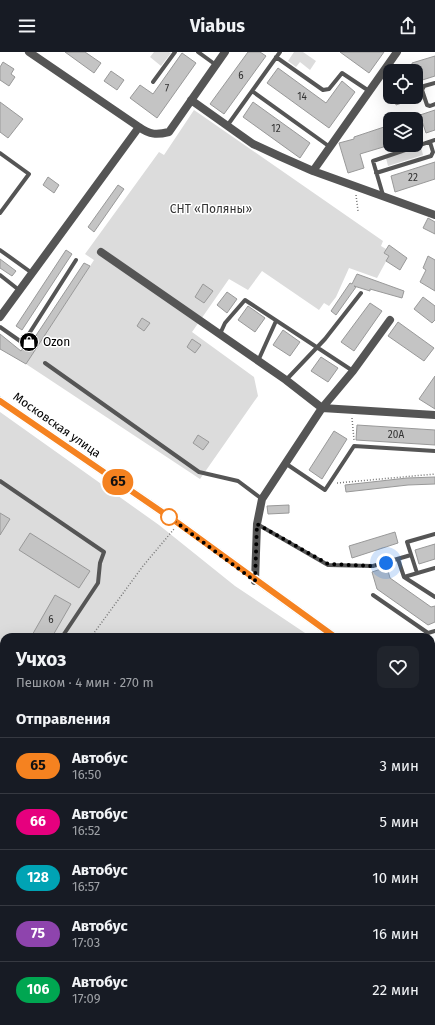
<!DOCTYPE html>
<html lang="ru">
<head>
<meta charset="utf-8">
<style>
	:root { --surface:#171b24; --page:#20242c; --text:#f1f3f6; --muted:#9ea1a6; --line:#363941 }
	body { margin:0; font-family:"Fira Sans",sans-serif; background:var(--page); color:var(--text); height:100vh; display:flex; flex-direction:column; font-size:15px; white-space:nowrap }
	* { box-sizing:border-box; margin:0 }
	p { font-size:13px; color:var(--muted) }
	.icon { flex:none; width:22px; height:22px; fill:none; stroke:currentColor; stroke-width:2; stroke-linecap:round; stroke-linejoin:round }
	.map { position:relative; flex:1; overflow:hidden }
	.details { position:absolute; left:0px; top:581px; width:435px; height:392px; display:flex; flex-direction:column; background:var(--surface); border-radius:12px 12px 0 0; box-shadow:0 4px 16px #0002 }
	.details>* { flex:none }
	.badge { padding:0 8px; border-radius:13px; font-size:14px; line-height:26px }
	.buttons { position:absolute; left:383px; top:12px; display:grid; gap:8px }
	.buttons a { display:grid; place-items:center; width:40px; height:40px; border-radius:8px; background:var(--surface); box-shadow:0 4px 16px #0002; font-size:20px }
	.you { position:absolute; width:20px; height:20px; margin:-10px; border:3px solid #fff; border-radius:50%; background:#1a73e8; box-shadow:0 0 0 6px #1a73e833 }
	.map>.badge { position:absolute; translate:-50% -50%; box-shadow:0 0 0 2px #fff }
	h2 { padding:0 16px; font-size:15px; line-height:36px }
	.round { display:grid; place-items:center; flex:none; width:42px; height:42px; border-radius:8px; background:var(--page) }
	.head { display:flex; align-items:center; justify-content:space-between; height:68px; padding:0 16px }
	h1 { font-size:19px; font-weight:700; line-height:30px }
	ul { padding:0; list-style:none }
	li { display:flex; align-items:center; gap:12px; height:56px; padding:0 16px; border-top:1px solid var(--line) }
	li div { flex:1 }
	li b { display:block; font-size:15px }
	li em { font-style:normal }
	li .badge { min-width:44px; font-weight:700; text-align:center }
	header { display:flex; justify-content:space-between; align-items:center; height:52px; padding:0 16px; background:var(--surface); font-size:18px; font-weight:700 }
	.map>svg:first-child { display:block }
	.green { fill:#dcdcdc }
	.building { fill:#c4c4c4; stroke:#999 }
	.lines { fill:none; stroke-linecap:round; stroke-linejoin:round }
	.path { stroke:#777; stroke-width:1.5; stroke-dasharray:1 2; stroke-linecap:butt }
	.service { stroke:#555; stroke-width:4 }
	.minor { stroke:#555; stroke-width:8 }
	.secondary { stroke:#222; stroke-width:8 }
	.line-casing { stroke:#fff; stroke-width:9 }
	.line { stroke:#f58220; stroke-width:6 }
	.walk { stroke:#000; stroke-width:4; stroke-dasharray:0 7.2 }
	.stop-dot { fill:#fff; stroke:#f58220; stroke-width:2 }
	.labels { text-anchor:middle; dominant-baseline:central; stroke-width:3; stroke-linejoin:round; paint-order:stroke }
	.number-label { font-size:10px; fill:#313131 }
	.park-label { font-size:12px; fill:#333; stroke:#fff }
	.poi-label { font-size:12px; fill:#000; stroke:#fff; text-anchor:start }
	.street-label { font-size:12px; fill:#000; stroke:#fff }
</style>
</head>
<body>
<header><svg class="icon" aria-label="menu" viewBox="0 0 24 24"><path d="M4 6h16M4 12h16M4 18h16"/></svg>Viabus<svg class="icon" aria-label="share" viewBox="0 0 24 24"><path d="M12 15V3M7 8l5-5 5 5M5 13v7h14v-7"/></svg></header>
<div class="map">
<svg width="435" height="973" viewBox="0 0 435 973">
	<rect width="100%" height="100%" fill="#fff"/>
	<path class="green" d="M 154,0 L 169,0 L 171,1 L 161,14 L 150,5 Z
		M 294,0 L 303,0 L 316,9 L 310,18 L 300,10 L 296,15 L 288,9 Z
		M 194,58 L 383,189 L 381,194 L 386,197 L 384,201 L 389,204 L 377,226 L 349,216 L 336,245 L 329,254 L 324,251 L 319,258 L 262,219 L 248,238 L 229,227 L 192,280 L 254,325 L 258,344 L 200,427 L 26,312 L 94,208 L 85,202 L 159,100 L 164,103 Z
		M 421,95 L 423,103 L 388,114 L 386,106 Z
		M 0,360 L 159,473 L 235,534 L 311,585 L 4,585 L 4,969 L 431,969 L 431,666 L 435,669 L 435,973 L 0,973 Z"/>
	<path class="building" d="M 65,0 L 85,0 L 101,11 L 94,21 Z
		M 248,0 L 260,0 L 266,4 L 224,62 L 210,52 Z
		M 340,0 L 384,0 L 369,21 Z
		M 182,1 L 196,11 L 157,66 L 130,46 L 140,33 L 153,42 Z
		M 435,4 L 435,24 L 416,30 L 416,19 L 398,19 L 412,13 L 412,11 Z
		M 3,10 L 14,17 L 11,22 L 15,25 L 9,34 L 0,28 L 0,15 Z
		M 278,16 L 326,51 L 342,29 L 355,40 L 329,76 L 267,31 Z
		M 111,19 L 124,28 L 117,38 L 104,29 Z
		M 394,45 L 417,45 L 417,46 L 396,53 Z
		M 0,50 L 23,67 L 8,86 L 0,80 Z
		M 253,50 L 310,91 L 300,106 L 243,65 Z
		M 435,58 L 435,78 L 426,81 L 420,63 Z
		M 390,73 L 390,93 L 360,102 L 364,116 L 348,121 L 339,91 L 354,87 L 354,85 Z
		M 435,110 L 435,127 L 395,140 L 391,124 Z
		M 48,125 L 59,133 L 54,141 L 43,133 Z
		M 118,133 L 124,137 L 94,180 L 88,175 Z
		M 428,166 L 435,170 L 435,182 L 423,176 Z
		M 389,193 L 407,206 L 400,218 L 386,209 L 389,204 L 384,201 Z
		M 66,198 L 72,202 L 22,278 L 16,274 Z
		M 428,204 L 435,208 L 435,239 L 420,230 L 426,218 L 423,216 Z
		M 0,207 L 16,219 L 12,224 L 0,216 Z
		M 84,211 L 90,214 L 26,312 L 0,297 L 0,282 L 21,299 L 30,286 L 33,288 Z
		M 357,222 L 404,239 L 402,246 L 370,237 L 370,239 L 354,234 L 356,235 L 336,263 L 331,259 L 350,231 L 352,232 Z
		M 203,232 L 213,239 L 204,251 L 195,245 Z
		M 227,240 L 237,247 L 227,261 L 217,253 Z
		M 423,245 L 435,254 L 435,268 L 432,271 L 414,257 Z
		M 370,251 L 382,259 L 354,299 L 341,290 Z
		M 248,254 L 265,266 L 255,280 L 238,268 Z
		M 142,266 L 150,271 L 144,279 L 137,274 Z
		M 398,270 L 434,296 L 424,309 L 388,284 Z
		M 283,278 L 300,290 L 290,304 L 273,293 Z
		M 192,287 L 201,293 L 195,301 L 187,295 Z
		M 321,305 L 338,316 L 328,330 L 311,319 Z
		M 435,324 L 435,357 L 419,347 Z
		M 357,373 L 435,378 L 435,393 L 356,388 Z
		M 334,379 L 347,387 L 322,427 L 309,418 Z
		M 198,383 L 209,390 L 203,398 L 193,391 Z
		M 435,425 L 435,432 L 408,433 L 346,440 L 345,433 L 407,426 Z
		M 289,453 L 289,461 L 268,462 L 267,454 Z
		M 0,461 L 10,467 L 0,483 Z
		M 395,480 L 398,491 L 352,506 L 349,494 Z
		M 30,481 L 90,519 L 79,536 L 19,498 Z
		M 435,492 L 435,507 L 419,512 L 415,498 Z
		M 387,515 L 390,526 L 431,555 L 435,554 L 435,570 L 428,573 L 377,537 L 372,520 Z
		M 55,543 L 71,552 L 52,585 L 31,585 Z"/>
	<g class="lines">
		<path class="path" d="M 356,143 L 358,159
			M 352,366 L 354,388
			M 337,431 L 435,422
			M 91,585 L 143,514 L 174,477
			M 0,706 L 4,703
			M 431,931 L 435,931"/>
		<path class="service" d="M 198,0 L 216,13
			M 276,5 L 323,38 L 329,37 L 342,21 L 369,39
			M 153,30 L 175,0
			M 435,31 L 424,34 L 422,38 L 427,53 L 430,54 L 435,52
			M 252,39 L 330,95
			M 227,74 L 280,0
			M 0,101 L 29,122 L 0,161
			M 376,121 L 431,104 L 433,100 L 430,90
			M 383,143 L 373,109 L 435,88
			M 0,198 L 32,221
			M 0,223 L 19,238
			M 0,275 L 20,289 L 25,288 L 76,208
			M 220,282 L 225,271 L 245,248 L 353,319
			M 258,309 L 276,269
			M 45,311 L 199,420 L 238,429 L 262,447
			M 286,328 L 325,287 L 361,241
			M 285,411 L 325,438 L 354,394 L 435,399
			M 0,429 L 104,500 L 100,511 L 98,531 L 62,585
			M 257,472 L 328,513 L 373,514 L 411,503
			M 398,507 L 404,525 L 435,545
			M 417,521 L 407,490 L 435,482
			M 404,525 L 435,516
			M 373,543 L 428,581 L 435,579
			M 0,826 L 4,826"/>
		<path class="minor" d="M 29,0 L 139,75
			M 191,48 L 253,92 L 279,104 L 313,119 L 435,163
			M 313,119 L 397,0
			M 101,200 L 286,328 L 322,356 L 435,363
			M 0,265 L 139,75 C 150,83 157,83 169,80 L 225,0
			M 255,529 L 257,472 L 262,447 L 322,356 L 353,319 L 390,268"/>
		<path class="secondary" d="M 0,349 L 178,471 L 335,585
			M 431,653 L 435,656"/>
	</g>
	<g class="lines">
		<defs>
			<path id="line" d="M 0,349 L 178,471 L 335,585"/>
		</defs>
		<use href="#line" class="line-casing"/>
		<use href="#line" class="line"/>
		<path class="walk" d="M 169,465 L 255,529 L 257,472 L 328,512 L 373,514 L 386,511"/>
	</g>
	<defs>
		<symbol id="shop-disc" viewBox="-11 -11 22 22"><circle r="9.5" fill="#000" stroke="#fff"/><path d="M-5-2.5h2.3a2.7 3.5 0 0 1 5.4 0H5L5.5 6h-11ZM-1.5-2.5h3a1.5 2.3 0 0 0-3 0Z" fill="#fff"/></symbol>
	</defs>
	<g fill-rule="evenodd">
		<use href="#shop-disc" x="18" y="279" width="22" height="22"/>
	</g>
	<circle class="stop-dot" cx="169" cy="465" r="8"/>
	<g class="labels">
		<g class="number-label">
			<text x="241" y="24">6</text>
			<text x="167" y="37">7</text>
			<text x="302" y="45">14</text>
			<text x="276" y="77">12</text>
			<text x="413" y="126">22</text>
			<text x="396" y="383">20А</text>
			<text x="51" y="568">6</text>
		</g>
		<g class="park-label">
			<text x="211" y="157">СНТ «Поляны»</text>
		</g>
		<g class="poi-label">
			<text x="43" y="290">Ozon</text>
		</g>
		<g class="street-label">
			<text transform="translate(57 373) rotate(35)">Московская улица</text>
		</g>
	</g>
</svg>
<div class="buttons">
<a><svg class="icon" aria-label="locate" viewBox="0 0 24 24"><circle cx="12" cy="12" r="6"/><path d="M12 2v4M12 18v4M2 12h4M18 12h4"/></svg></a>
<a><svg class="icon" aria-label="layers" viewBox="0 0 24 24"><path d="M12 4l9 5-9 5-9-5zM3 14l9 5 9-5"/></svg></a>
</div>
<div class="you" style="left:386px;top:511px"></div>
<b class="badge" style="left:118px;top:430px;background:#f58220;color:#111">65</b>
<section class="details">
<div class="head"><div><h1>Учхоз</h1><p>Пешком · 4 мин · 270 m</p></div><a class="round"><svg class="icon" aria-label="heart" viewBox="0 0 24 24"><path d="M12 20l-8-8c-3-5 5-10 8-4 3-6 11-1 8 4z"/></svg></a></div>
<h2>Отправления</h2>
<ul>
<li><span class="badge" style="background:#f58220;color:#111">65</span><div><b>Автобус</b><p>16:50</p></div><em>3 мин</em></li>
<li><span class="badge" style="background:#e6007e;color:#fff">66</span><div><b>Автобус</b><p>16:52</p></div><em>5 мин</em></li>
<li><span class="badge" style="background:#00a3b4;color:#fff">128</span><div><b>Автобус</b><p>16:57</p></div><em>10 мин</em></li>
<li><span class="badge" style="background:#8e44ad;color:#fff">75</span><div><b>Автобус</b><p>17:03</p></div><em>16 мин</em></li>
<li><span class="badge" style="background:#00a651;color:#fff">106</span><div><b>Автобус</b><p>17:09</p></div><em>22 мин</em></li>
</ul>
</section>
</div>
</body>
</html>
